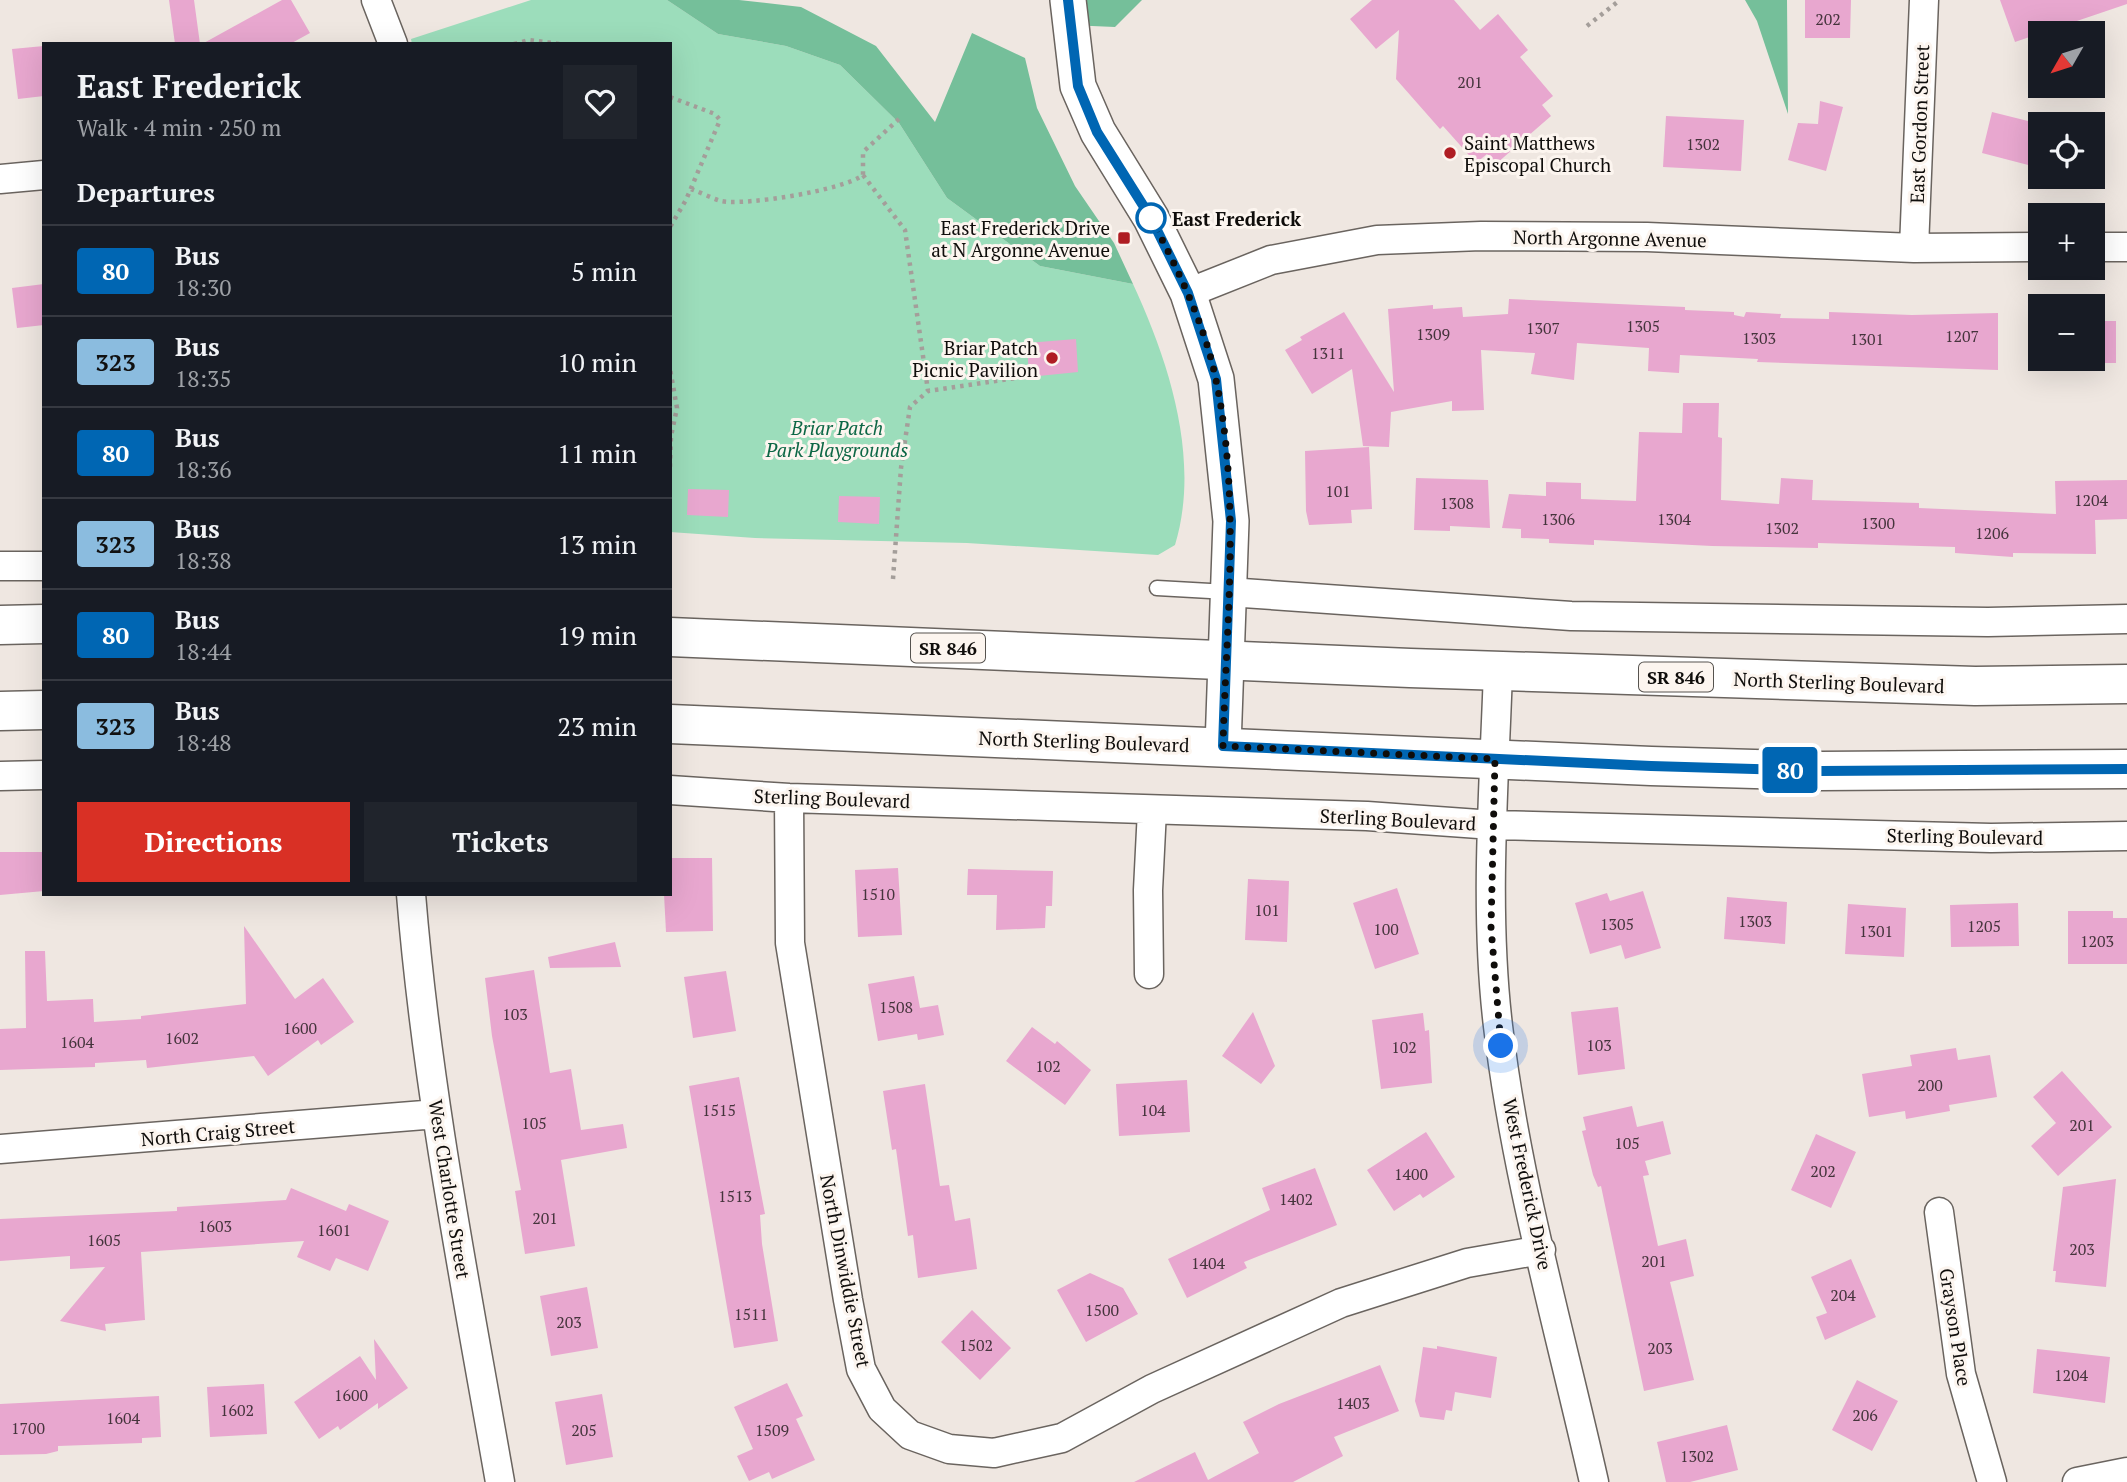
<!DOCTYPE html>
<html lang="en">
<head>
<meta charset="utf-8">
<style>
	:root { --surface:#171b24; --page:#20242c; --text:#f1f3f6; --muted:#9ea1a6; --line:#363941; --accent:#d93025 }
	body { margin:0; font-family:"PT Serif",serif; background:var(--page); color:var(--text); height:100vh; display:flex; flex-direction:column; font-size:26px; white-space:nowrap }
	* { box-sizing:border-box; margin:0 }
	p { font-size:23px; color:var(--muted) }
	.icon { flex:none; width:38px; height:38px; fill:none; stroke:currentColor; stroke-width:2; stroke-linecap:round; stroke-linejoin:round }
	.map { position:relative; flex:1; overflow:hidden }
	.side { position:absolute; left:42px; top:42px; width:630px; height:854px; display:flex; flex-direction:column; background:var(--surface); border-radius:0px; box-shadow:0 7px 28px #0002 }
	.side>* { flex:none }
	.badge { padding:0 14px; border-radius:5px; font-size:24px; line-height:46px }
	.needle { width:46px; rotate:231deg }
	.fabs { position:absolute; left:2028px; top:21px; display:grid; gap:14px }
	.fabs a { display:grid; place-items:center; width:77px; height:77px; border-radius:0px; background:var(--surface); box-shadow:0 7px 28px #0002; font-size:35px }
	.you { position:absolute; width:35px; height:35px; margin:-18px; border:5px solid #fff; border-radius:50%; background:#1a73e8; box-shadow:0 0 0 10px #1a73e833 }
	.map>.badge { position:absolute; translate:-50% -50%; box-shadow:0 0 0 4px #fff }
	h2 { padding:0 35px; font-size:26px; line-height:63px }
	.round { display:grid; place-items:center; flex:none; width:74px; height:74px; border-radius:0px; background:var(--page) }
	.overview { display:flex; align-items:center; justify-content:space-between; height:119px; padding:0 35px }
	h1 { font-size:33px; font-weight:700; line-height:52px }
	.action { display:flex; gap:14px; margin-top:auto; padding:14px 35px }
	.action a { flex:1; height:80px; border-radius:0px; background:var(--accent); color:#fff; font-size:28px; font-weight:700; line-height:80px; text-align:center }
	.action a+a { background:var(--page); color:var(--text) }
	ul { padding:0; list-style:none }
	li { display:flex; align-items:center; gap:21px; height:91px; padding:0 35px; border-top:2px solid var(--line) }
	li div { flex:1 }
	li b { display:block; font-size:26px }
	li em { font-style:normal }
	li .badge { min-width:77px; font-weight:700; text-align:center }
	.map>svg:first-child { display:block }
	.green { fill:#9cddbb }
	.forest { fill:#75bf9a }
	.building { fill:#e8a7cf }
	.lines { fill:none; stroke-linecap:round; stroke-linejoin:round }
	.service-casing { stroke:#6a645f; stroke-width:17 }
	.minor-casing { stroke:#6a645f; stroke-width:31 }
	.tertiary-casing { stroke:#6a645f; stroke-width:38 }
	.primary-casing { stroke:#6a645f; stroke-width:41 }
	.path { stroke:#a49e9a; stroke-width:4.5; stroke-dasharray:3.5 5; stroke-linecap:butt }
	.service { stroke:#fff; stroke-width:14 }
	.minor { stroke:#fff; stroke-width:28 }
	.tertiary { stroke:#fff; stroke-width:35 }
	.primary { stroke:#fff; stroke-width:38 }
	.line-casing { stroke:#fff; stroke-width:16 }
	.line { stroke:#0066b3; stroke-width:10 }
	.walk { stroke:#0f0d0b; stroke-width:7; stroke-dasharray:0 12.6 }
	.poi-dot { fill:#af1d23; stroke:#fcf5ef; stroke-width:2.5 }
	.stop-dot { fill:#fff; stroke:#0066b3; stroke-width:3.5 }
	.labels { text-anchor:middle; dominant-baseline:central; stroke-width:6; stroke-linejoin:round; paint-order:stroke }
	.number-label { font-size:16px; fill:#45343c }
	.shield { fill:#fcf5ef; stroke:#56534f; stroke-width:2 }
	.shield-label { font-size:18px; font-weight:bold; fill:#0f0d0b }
	.street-label { font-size:19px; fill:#0f0d0b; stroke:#fcf5ef }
	.poi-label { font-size:19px; fill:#0f0d0b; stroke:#fcf5ef; text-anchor:end }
	.stop-label { font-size:19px; font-weight:bold; fill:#0f0d0b; stroke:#fcf5ef; text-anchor:start }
	.park-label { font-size:19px; font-style:italic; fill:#0c6745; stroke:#fcf5ef }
</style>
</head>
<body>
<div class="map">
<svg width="2127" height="1482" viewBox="0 0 2127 1482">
	<rect width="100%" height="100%" fill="#efe7e1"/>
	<path class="green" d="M 531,0 L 667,0 L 718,34 L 786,46 L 840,65 L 899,123 L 947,198 L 1040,266 L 1133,284 C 1169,362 1201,459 1175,545 L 1158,555 L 967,543 L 755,538 L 670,532 L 670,44 L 412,44 L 411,39 Z"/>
	<path class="forest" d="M 667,0 L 739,0 L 801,7 L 876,46 L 935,122 L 972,33 L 1025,58 L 1037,108 L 1075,186 L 1114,243 L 1133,284 L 1040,266 L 947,198 L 899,123 L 840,65 L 786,46 L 718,34 Z
		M 1068,0 L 1142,0 L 1115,27 L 1069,25 Z
		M 1745,0 L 1787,0 L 1788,114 L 1757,21 Z"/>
	<path class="building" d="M 169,0 L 194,0 L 200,44 L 175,44 Z
		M 282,0 L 291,0 L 310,33 L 290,44 L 202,44 Z
		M 1372,0 L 1454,0 L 1480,30 L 1498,14 L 1528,50 L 1520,57 L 1553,96 L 1542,105 L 1551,116 L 1496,164 L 1487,154 L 1476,163 L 1443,126 L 1440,129 L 1396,79 L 1399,30 L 1376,49 L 1350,19 Z
		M 1805,0 L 1851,0 L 1850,38 L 1805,38 Z
		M 2000,0 L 2127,0 L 2127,4 L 2015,42 Z
		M 44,46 L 44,96 L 18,99 L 12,49 Z
		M 1820,101 L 1843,107 L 1826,171 L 1788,160 L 1798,123 L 1818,124 Z
		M 1992,112 L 2040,124 L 2040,168 L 1982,153 Z
		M 1666,116 L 1744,120 L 1741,171 L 1663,167 Z
		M 44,284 L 44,325 L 17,328 L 12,288 Z
		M 1509,299 L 1685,307 L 1685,310 L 1734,312 L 1734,315 L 1744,317 L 1746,312 L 1781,314 L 1780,318 L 1829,319 L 1829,312 L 1912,315 L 1998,313 L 1998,370 L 1757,362 L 1758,359 L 1680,355 L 1679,373 L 1648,371 L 1649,348 L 1577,343 L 1574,380 L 1531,374 L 1535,353 L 1481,350 L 1484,410 L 1452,411 L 1452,401 L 1391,412 L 1389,447 L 1363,446 L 1352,369 L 1312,394 L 1285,350 L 1302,340 L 1300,337 L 1344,312 L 1394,392 L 1388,309 L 1433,305 L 1433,309 L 1462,307 L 1463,317 L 1508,314 Z
		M 2093,321 L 2116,321 L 2116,363 L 2093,363 Z
		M 1076,339 L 1078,372 L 1029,377 L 1027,343 Z
		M 1683,403 L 1719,403 L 1718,437 L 1722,438 L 1721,500 L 1779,504 L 1781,478 L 1813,480 L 1812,500 L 1919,503 L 1919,508 L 2056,514 L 2055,481 L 2127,480 L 2127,519 L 2095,520 L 2096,554 L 2013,553 L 2013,557 L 1955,553 L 1955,547 L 1818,543 L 1818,548 L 1712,546 L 1594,540 L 1594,545 L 1549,543 L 1549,539 L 1521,538 L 1521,529 L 1502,528 L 1509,494 L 1546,496 L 1546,482 L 1581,483 L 1581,499 L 1636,501 L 1639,432 L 1682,433 Z
		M 1369,447 L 1372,509 L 1351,510 L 1352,523 L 1309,525 L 1306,511 L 1305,451 Z
		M 1416,478 L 1488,480 L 1490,528 L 1450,526 L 1450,531 L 1414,530 Z
		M 688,489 L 729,490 L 728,517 L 687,515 Z
		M 839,496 L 880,497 L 879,524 L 838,522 Z
		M 0,852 L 44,852 L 44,891 L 0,895 Z
		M 670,858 L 712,858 L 713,931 L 666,932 L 664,894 L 670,894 Z
		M 898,868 L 902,935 L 858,937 L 855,870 Z
		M 968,869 L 1053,871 L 1052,906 L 1046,906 L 1045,928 L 996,930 L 997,895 L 967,895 Z
		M 1248,879 L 1289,881 L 1287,942 L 1245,940 Z
		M 1397,888 L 1419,954 L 1375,969 L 1353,903 Z
		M 1643,891 L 1661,948 L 1625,959 L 1621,945 L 1590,954 L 1575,903 L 1607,893 L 1610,901 Z
		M 1727,897 L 1787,902 L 1785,944 L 1724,939 Z
		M 2018,903 L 2019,946 L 1951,947 L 1950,905 Z
		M 1848,904 L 1906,908 L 1904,957 L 1845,954 Z
		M 2068,911 L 2113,911 L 2113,918 L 2127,918 L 2127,964 L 2068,964 Z
		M 244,926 L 295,999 L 323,978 L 354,1022 L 321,1045 L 318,1040 L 268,1076 L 254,1056 L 147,1068 L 146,1060 L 95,1063 L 95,1067 L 0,1070 L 0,1029 L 26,1028 L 25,951 L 45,951 L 47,1001 L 93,999 L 94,1022 L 141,1019 L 141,1016 L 246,1004 Z
		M 615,942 L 621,967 L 550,968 L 548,957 Z
		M 534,970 L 550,1073 L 571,1069 L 581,1130 L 623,1124 L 627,1148 L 561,1160 L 575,1246 L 525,1254 L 515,1191 L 521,1190 L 492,1036 L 485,978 Z
		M 726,971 L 736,1031 L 693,1038 L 684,977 Z
		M 914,976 L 920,1008 L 938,1005 L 944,1035 L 918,1040 L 917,1034 L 878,1041 L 868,984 Z
		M 1618,1007 L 1625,1069 L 1578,1075 L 1571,1012 Z
		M 1253,1012 L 1275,1066 L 1261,1084 L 1222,1056 Z
		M 1423,1013 L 1425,1031 L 1429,1030 L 1432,1083 L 1381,1089 L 1372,1020 Z
		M 1032,1027 L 1055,1044 L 1057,1041 L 1091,1070 L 1065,1105 L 1006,1061 Z
		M 1956,1048 L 1958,1060 L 1990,1055 L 1997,1097 L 1949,1105 L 1950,1111 L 1906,1119 L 1905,1111 L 1869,1117 L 1862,1074 L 1912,1066 L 1910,1055 Z
		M 2062,1071 L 2112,1127 L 2058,1176 L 2031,1146 L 2056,1123 L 2033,1097 Z
		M 739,1077 L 765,1214 L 760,1215 L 762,1244 L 778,1341 L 734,1348 L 689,1086 Z
		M 1187,1080 L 1190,1132 L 1119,1136 L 1116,1084 Z
		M 925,1084 L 940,1186 L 949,1185 L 955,1221 L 970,1218 L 977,1269 L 918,1278 L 913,1235 L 908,1236 L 896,1149 L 892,1150 L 883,1091 Z
		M 1632,1106 L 1637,1127 L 1663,1121 L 1671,1154 L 1645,1161 L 1649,1175 L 1643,1176 L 1658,1246 L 1686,1239 L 1694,1276 L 1670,1282 L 1694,1380 L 1644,1391 L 1601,1186 L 1598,1187 L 1593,1175 L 1582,1131 L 1586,1130 L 1583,1117 Z
		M 1426,1132 L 1455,1177 L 1423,1198 L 1420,1194 L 1394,1211 L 1367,1170 Z
		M 1816,1134 L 1856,1152 L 1831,1208 L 1791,1190 Z
		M 1315,1168 L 1337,1225 L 1244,1262 L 1247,1268 L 1187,1298 L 1168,1259 L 1270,1210 L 1262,1188 Z
		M 2116,1179 L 2106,1287 L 2055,1282 L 2056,1271 L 2053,1271 L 2063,1187 Z
		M 291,1188 L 346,1211 L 349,1204 L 389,1221 L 368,1271 L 336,1258 L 330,1271 L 297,1257 L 304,1241 L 141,1252 L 145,1320 L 105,1324 L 106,1331 L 60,1321 L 105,1267 L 70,1269 L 70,1256 L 0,1261 L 0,1219 L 177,1211 L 177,1207 L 286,1200 Z
		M 1851,1259 L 1876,1317 L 1825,1340 L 1816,1317 L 1827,1313 L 1811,1277 Z
		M 1090,1273 L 1123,1288 L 1138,1314 L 1086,1342 L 1057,1290 Z
		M 587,1287 L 598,1348 L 551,1356 L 540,1296 Z
		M 972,1310 L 1011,1348 L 980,1380 L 941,1342 Z
		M 374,1339 L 408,1388 L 378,1409 L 378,1403 L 340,1430 L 338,1426 L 319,1439 L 294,1402 L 360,1356 L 376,1380 Z
		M 1437,1346 L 1497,1357 L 1491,1398 L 1455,1392 L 1452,1411 L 1446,1410 L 1444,1420 L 1420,1417 L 1415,1401 L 1423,1347 L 1437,1349 Z
		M 2037,1349 L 2110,1357 L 2105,1403 L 2033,1393 Z
		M 1380,1365 L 1399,1411 L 1334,1437 L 1343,1456 L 1293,1482 L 1134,1482 L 1195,1452 L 1208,1480 L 1259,1453 L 1243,1422 L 1279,1404 Z
		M 1857,1380 L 1898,1401 L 1872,1451 L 1832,1430 Z
		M 787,1383 L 803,1416 L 796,1419 L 815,1460 L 772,1479 L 769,1472 L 749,1481 L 737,1456 L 753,1449 L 734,1407 Z
		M 264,1384 L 267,1434 L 210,1437 L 207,1387 Z
		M 602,1394 L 613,1457 L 566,1465 L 555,1402 Z
		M 159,1396 L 161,1437 L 142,1438 L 142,1443 L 58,1446 L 58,1451 L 46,1454 L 0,1455 L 0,1404 Z
		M 1727,1425 L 1738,1470 L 1690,1482 L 1666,1482 L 1657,1442 Z"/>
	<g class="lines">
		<defs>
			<path id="service" d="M 1157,588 L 1228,592"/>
			<path id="minor" d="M 376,0 L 393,44
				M 0,179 L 44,175
				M 2093,247 L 2127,247
				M 1914,248 L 1924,0
				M 1188,293 L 1271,260 L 1377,240 L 1481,236 L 1647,237 L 1914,248 L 2040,247
				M 0,566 L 44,566
				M 1228,592 L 1571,616 L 1988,622 L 2127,619
				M 1498,671 C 1494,789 1484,908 1498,1026 C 1516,1179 1560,1331 1594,1482
				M 0,776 L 44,775
				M 670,790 L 789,798 L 1367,816 L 1493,825 L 1991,838 L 2127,836
				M 789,798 L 790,943 L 848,1300 L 861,1369 L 882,1409 L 910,1435 L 949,1449 L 994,1453 L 1062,1438 L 1152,1389 L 1341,1303 L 1467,1263 L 1541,1250
				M 411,894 C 427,1092 466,1287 500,1482
				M 1149,974 L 1148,890 L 1152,810
				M 0,1149 L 437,1114
				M 1939,1212 L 1961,1374 L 1992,1482
				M 2077,1482 L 2127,1472"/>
			<path id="tertiary" d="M 1068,0 L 1078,86 L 1098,132 L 1151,218 L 1188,293 L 1216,379 L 1231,521 L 1223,746"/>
			<path id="primary" d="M 0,625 L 44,624
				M 670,637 L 1410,668 L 1975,686 L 2127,684
				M 0,711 L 44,710
				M 670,724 L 1651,766 L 1821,771 L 2127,769"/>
		</defs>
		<use href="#service" class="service-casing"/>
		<use href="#minor" class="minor-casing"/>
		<use href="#tertiary" class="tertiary-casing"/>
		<use href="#primary" class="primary-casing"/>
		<path class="path" d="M 1587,26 L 1620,0
			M 514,44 L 529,40 L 560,44
			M 670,97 L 715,114 L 720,120 L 686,200 L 670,227
			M 863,175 L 905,230 L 928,391
			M 691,189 C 700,192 711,198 721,201 C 746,206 844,190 863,175 L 863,152 L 900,118
			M 670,467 L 671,436 L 677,408 L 670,369
			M 893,579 L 901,468 L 910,407 L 928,391 L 1022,377"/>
		<use href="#service" class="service"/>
		<use href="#minor" class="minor"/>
		<use href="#tertiary" class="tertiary"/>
		<use href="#primary" class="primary"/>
	</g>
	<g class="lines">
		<defs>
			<path id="line" d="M 1068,0 L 1078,86 L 1097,132 L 1151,218 L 1188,293 L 1216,379 L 1231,521 L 1223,746 L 1651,766 L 1821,771 L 2127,769"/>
		</defs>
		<use href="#line" class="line-casing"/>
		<use href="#line" class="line"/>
		<path class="walk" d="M 1151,218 C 1177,268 1205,324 1216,380 C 1241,499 1226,625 1223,746 L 1495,759 L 1491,927 L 1501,1046"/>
	</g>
	<g class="poi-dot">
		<circle cx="1450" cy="153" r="7"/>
		<rect x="1117" y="231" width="14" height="14" rx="3.5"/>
		<circle cx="1052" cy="358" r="7"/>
	</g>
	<circle class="stop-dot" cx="1151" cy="218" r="14"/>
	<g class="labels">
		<g class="number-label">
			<text x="1828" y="19">202</text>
			<text x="1470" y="82">201</text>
			<text x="1703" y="144">1302</text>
			<text x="1643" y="326">1305</text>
			<text x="1543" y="328">1307</text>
			<text x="1433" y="334">1309</text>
			<text x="1962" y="336">1207</text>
			<text x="1759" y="338">1303</text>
			<text x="1867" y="339">1301</text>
			<text x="1328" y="353">1311</text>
			<text x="1338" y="491">101</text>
			<text x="2091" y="500">1204</text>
			<text x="1457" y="503">1308</text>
			<text x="1558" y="519">1306</text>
			<text x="1674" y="519">1304</text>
			<text x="1878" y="523">1300</text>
			<text x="1782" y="528">1302</text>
			<text x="1992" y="533">1206</text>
			<text x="878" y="894">1510</text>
			<text x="1267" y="910">101</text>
			<text x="1755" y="921">1303</text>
			<text x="1617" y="924">1305</text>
			<text x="1984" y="926">1205</text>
			<text x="1386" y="929">100</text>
			<text x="1876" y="931">1301</text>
			<text x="2097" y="941">1203</text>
			<text x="896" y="1007">1508</text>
			<text x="515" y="1014">103</text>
			<text x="300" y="1028">1600</text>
			<text x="182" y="1038">1602</text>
			<text x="77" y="1042">1604</text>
			<text x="1599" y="1045">103</text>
			<text x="1404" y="1047">102</text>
			<text x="1048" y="1066">102</text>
			<text x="1930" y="1085">200</text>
			<text x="719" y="1110">1515</text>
			<text x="1153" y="1110">104</text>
			<text x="534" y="1123">105</text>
			<text x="2082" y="1125">201</text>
			<text x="1627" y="1143">105</text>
			<text x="1823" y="1171">202</text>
			<text x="1411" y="1174">1400</text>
			<text x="735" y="1196">1513</text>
			<text x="1296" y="1199">1402</text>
			<text x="545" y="1218">201</text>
			<text x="215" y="1226">1603</text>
			<text x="334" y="1230">1601</text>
			<text x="104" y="1240">1605</text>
			<text x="2082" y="1249">203</text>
			<text x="1654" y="1261">201</text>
			<text x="1208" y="1263">1404</text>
			<text x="1843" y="1295">204</text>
			<text x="1102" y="1310">1500</text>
			<text x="751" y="1314">1511</text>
			<text x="569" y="1322">203</text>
			<text x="976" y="1345">1502</text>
			<text x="1660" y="1348">203</text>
			<text x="2071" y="1375">1204</text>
			<text x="351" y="1395">1600</text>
			<text x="1353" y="1403">1403</text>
			<text x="237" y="1410">1602</text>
			<text x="1865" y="1415">206</text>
			<text x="123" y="1418">1604</text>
			<text x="28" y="1428">1700</text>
			<text x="584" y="1430">205</text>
			<text x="772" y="1430">1509</text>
			<text x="1697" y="1456">1302</text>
		</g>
		<g class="shield">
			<rect x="911" y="633.5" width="74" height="29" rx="5"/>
			<rect x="1639" y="662.5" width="74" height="29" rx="5"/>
		</g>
		<g class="shield-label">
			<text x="948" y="648">SR 846</text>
			<text x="1676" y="677">SR 846</text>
		</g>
		<g class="street-label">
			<text transform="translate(1919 124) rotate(-88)">East Gordon Street</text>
			<text transform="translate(1610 238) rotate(1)">North Argonne Avenue</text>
			<text transform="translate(1839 682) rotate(2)">North Sterling Boulevard</text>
			<text transform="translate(1084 741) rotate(2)">North Sterling Boulevard</text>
			<text transform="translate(832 798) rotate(2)">Sterling Boulevard</text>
			<text transform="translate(1398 819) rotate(3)">Sterling Boulevard</text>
			<text transform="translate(1965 836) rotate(1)">Sterling Boulevard</text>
			<text transform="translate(218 1132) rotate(-5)">North Craig Street</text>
			<text transform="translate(1528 1184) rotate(78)">West Frederick Drive</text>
			<text transform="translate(450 1189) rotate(81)">West Charlotte Street</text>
			<text transform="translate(846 1271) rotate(79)">North Dinwiddie Street</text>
			<text transform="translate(1956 1327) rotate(81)">Grayson Place</text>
		</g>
		<g class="poi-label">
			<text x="1464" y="142" text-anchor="start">Saint Matthews<tspan x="1464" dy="22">Episcopal Church</tspan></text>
			<text x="1110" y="227">East Frederick Drive<tspan x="1110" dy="22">at N Argonne Avenue</tspan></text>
			<text x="1038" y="347">Briar Patch<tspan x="1038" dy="22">Picnic Pavilion</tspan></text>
		</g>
		<g class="stop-label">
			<text x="1172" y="218">East Frederick</text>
		</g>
		<g class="park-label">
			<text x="837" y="427">Briar Patch<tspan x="837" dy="22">Park Playgrounds</tspan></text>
		</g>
	</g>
</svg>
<div class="fabs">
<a><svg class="needle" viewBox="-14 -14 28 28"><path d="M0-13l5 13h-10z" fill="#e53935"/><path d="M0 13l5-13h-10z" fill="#9ea1a6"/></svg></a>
<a><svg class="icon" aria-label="locate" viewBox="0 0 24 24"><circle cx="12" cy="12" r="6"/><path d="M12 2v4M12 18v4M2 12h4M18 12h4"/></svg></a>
<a>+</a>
<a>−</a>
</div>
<div class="you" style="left:1501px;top:1046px"></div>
<b class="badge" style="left:1790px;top:770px;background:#0066b3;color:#fff">80</b>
<section class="side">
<div class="overview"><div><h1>East Frederick</h1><p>Walk · 4 min · 250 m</p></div><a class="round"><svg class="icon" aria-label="heart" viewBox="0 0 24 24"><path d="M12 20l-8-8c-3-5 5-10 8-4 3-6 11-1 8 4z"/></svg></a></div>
<h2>Departures</h2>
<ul>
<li><span class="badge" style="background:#0066b3;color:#fff">80</span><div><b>Bus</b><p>18:30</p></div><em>5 min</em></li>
<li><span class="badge" style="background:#8bbcdf;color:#111">323</span><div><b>Bus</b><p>18:35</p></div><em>10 min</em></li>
<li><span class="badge" style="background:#0066b3;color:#fff">80</span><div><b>Bus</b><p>18:36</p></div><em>11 min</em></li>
<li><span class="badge" style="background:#8bbcdf;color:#111">323</span><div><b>Bus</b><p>18:38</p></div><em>13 min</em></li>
<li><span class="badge" style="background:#0066b3;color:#fff">80</span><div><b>Bus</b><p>18:44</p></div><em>19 min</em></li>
<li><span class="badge" style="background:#8bbcdf;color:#111">323</span><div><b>Bus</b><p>18:48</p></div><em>23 min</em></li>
</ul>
<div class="action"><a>Directions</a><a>Tickets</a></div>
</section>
</div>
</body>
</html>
